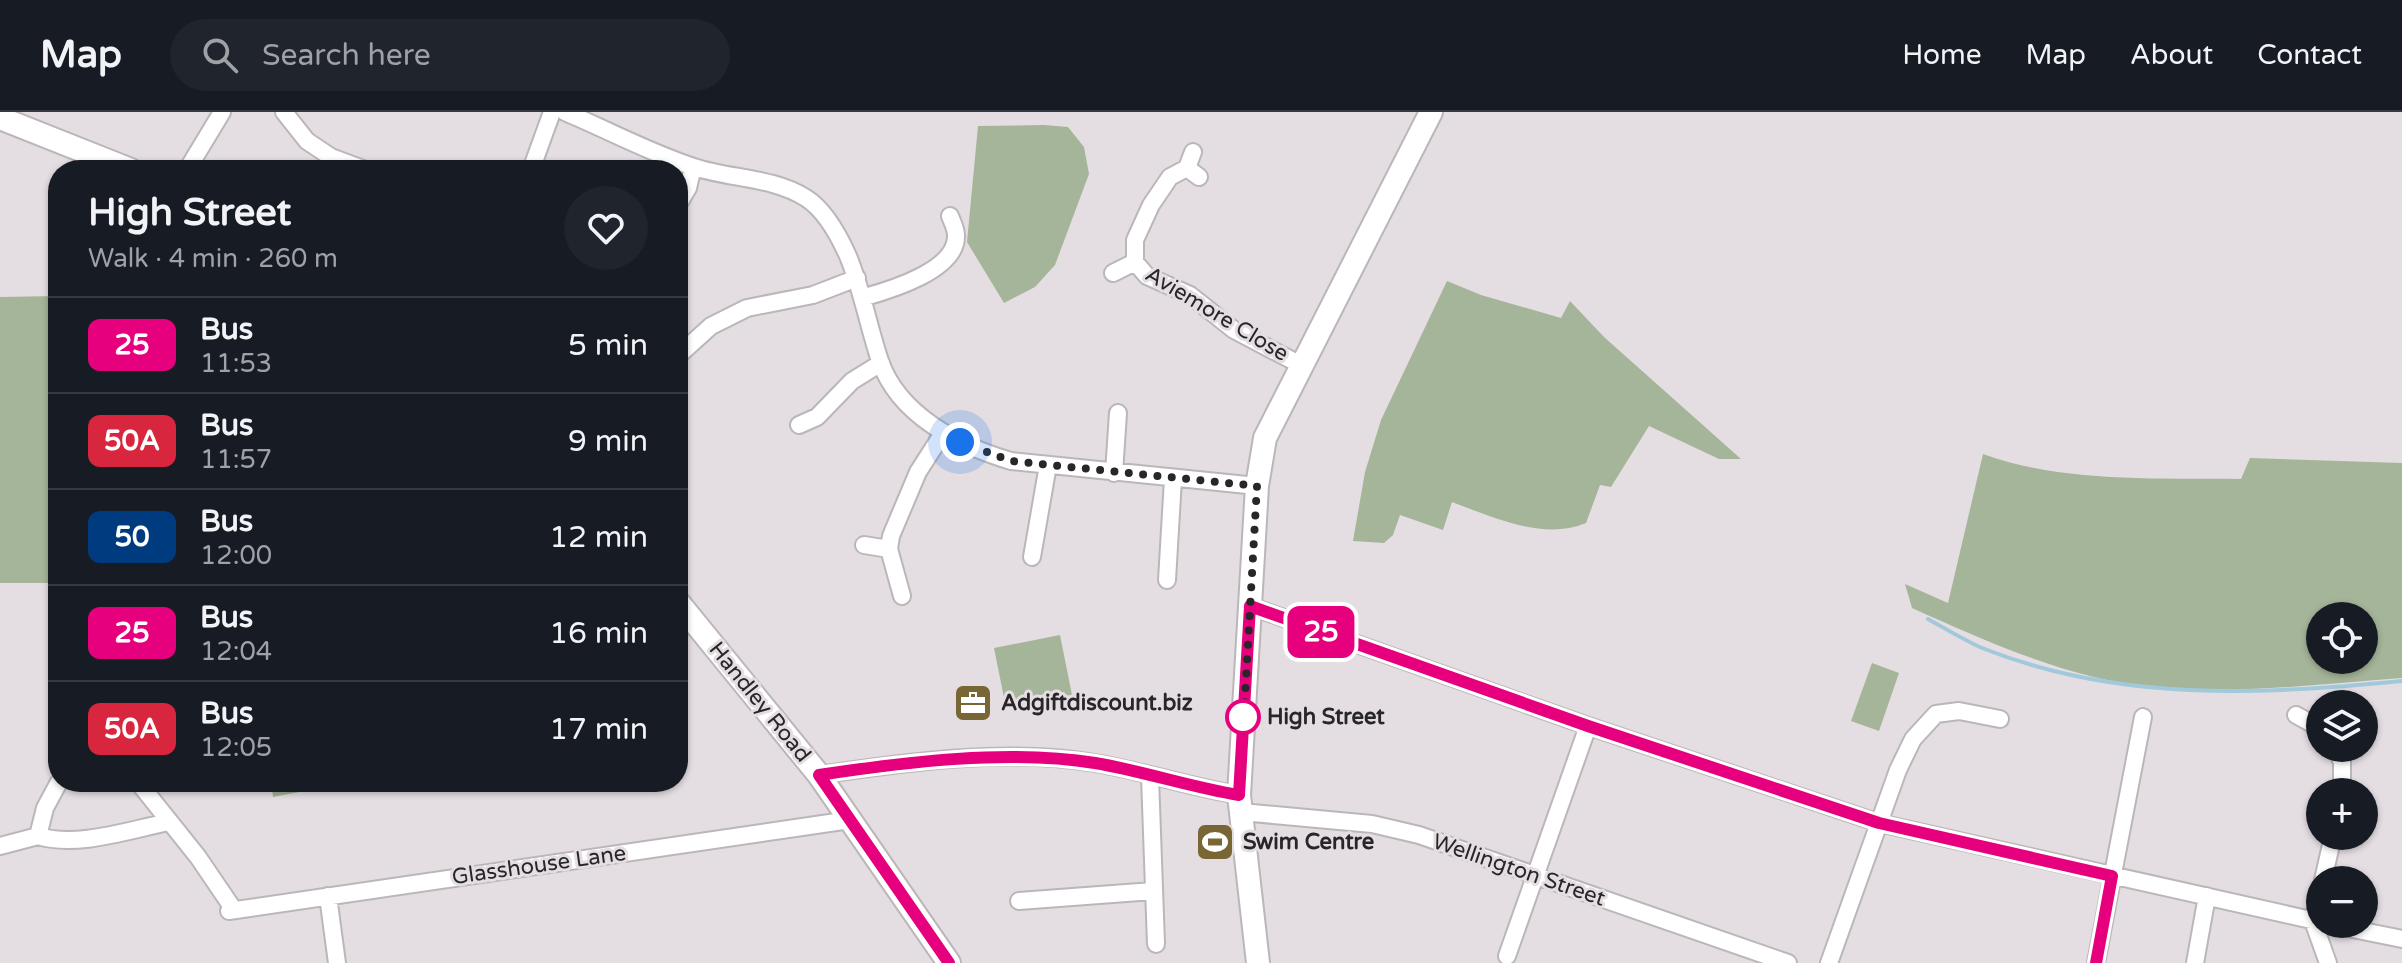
<!DOCTYPE html>
<html lang="en">
<head>
<meta charset="utf-8">
<style>
	:root { --surface:#171b24; --page:#20242c; --text:#f1f3f6; --muted:#9ea1a6; --line:#363941 }
	body { margin:0; font-family:"Varela Round",sans-serif; background:var(--page); color:var(--text); height:100vh; display:flex; flex-direction:column; font-size:30px; white-space:nowrap }
	* { box-sizing:border-box; margin:0 }
	p { font-size:26px; color:var(--muted) }
	.icon { flex:none; width:44px; height:44px; fill:none; stroke:currentColor; stroke-width:2; stroke-linecap:round; stroke-linejoin:round }
	.map { position:relative; flex:1; overflow:hidden }
	.details { position:absolute; left:48px; top:48px; width:640px; height:632px; display:flex; flex-direction:column; background:var(--surface); border-radius:32px; box-shadow:0 2px 6px #0004 }
	.details>* { flex:none }
	.badge { padding:0 16px; border-radius:12px; font-size:28px; line-height:52px }
	.fabs { position:absolute; left:2306px; top:490px; display:grid; gap:16px }
	.fabs a { display:grid; place-items:center; width:72px; height:72px; border-radius:50%; background:var(--surface); box-shadow:0 2px 6px #0004; font-size:40px }
	.you { position:absolute; width:40px; height:40px; margin:-20px; border:6px solid #fff; border-radius:50%; background:#1a73e8; box-shadow:0 0 0 12px #1a73e833 }
	.map>.badge { position:absolute; translate:-50% -50%; box-shadow:0 0 0 4px #fff }
	.round { display:grid; place-items:center; flex:none; width:84px; height:84px; border-radius:42px; background:var(--page) }
	.head { display:flex; align-items:center; justify-content:space-between; height:136px; padding:0 40px }
	h1 { font-size:38px; font-weight:700; line-height:60px }
	ul { padding:0; list-style:none }
	li { display:flex; align-items:center; gap:24px; height:96px; padding:0 40px; border-top:2px solid var(--line) }
	li div { flex:1 }
	li b { display:block; font-size:30px }
	li em { font-style:normal }
	li .badge { min-width:88px; font-weight:700; text-align:center }
	header { display:flex; align-items:center; gap:48px; box-sizing:border-box; height:112px; padding:0 40px; background:var(--surface); border-bottom:2px solid var(--line) }
	header strong { font-size:38px }
	nav { display:flex; gap:44px; margin-inline-start:auto; font-size:28px }
	.search { width:560px; height:72px; background:var(--page); display:flex; align-items:center; gap:20px; box-sizing:border-box; padding:0 28px; border-radius:44px; color:var(--muted); font-size:30px }
	.map>svg:first-child { display:block }
	.green { fill:#a5b599; fill-rule:evenodd }
	.lines { fill:none; stroke-linecap:round; stroke-linejoin:round }
	.stream { stroke:#a1c9db; stroke-width:4 }
	.street-casing { stroke:#bbb6ba; stroke-width:20 }
	.secondary-casing { stroke:#bbb6ba; stroke-width:26 }
	.street { stroke:#fff; stroke-width:16 }
	.secondary { stroke:#fff; stroke-width:22 }
	.line-casing { stroke:#fff; stroke-width:18 }
	.line { stroke:#e6007e; stroke-width:12 }
	.walk { stroke:#282628; stroke-width:8; stroke-dasharray:0 14.4 }
	.stop-dot { fill:#fff; stroke:#e6007e; stroke-width:4 }
	.labels { text-anchor:middle; dominant-baseline:central; stroke-width:6; stroke-linejoin:round; paint-order:stroke }
	.street-label { font-size:22px; fill:#282628; stroke:#e4dee3 }
	.poi-label { font-size:22px; font-weight:bold; fill:#282628; stroke:#e4dee3; text-anchor:start }
	.stop-label { font-size:22px; font-weight:bold; fill:#282628; stroke:#e4dee3; text-anchor:start }
</style>
</head>
<body>
<header>
<strong>Map</strong>
<div class="search"><svg class="icon" aria-label="search" viewBox="0 0 24 24"><circle cx="10" cy="10" r="6"/><path d="M15 15l6 6"/></svg>Search here</div>
<nav><a>Home</a><a>Map</a><a>About</a><a>Contact</a></nav>
</header>
<div class="map">
<svg width="2402" height="851" viewBox="0 0 2402 851">
	<rect width="100%" height="100%" fill="#e4dee3"/>
	<path class="green" d="M 1044,13 L 1068,15 L 1084,35 L 1089,62 L 1055,153 L 1035,175 L 1004,191 L 967,130 L 978,14 Z
		M 1447,169 L 1481,183 L 1561,206 L 1570,189 L 1604,225 L 1741,347 L 1719,347 L 1649,314 L 1611,375 L 1600,373 L 1586,411 C 1543,429 1493,405 1452,390 L 1443,418 L 1400,403 L 1393,423 L 1384,431 L 1353,429 L 1365,360 L 1381,308 Z
		M 58,184 L 58,471 L 0,471 L 0,185 Z
		M 1983,342 C 2063,371 2157,366 2241,367 L 2250,346 L 2402,351 L 2402,566 C 2320,572 2235,583 2153,575 C 2069,567 1988,530 1912,496 L 1905,472 L 1948,491 ZM 2364,504 L 2364,548 L 2320,548 L 2320,504 Z
		M 1060,523 L 1072,583 L 1006,596 L 994,536 Z
		M 1872,551 L 1899,561 L 1879,619 L 1851,609 Z
		M 271,670 L 352,670 L 273,685 Z"/>
	<g class="lines">
		<path class="stream" d="M 1928,507 C 1946,517 1964,528 1982,536 C 2118,590 2259,583 2402,569"/>
		<defs>
			<path id="street" d="M 284,0 L 307,29 L 331,45 L 366,58
				M 565,0 C 608,18 650,41 694,55 C 730,67 773,65 806,86 C 825,98 839,124 848,144 C 863,181 868,213 880,249 C 899,304 960,334 1011,349 L 1257,374
				M 1193,40 L 1187,56 L 1199,65
				M 1187,56 L 1170,65 L 1151,93 L 1135,128 L 1135,150 L 1147,164 L 1190,183 L 1234,218 L 1301,253
				M 187,58 L 222,0
				M 531,58 L 552,0
				M 678,93 L 688,76 L 693,55
				M 1113,161 L 1135,150
				M 865,185 C 890,178 958,158 956,123 C 956,117 952,109 950,104
				M 678,240 L 680,242 L 711,214 L 747,196 L 813,183 L 857,166
				M 799,313 L 817,305 L 852,269 L 881,251
				M 1114,361 L 1118,301
				M 864,433 L 889,437
				M 1032,445 L 1048,353
				M 1167,468 L 1173,367
				M 902,484 L 889,437 L 891,424 L 918,360 L 943,321
				M 1250,494 L 1588,614 L 1879,711 L 2320,810
				M 2296,603 L 2320,616
				M 2336,636 L 2342,650 L 2342,680
				M 819,663 C 907,650 1006,636 1095,651 C 1143,659 1190,675 1239,683
				M 1150,665 L 1156,832
				M 138,670 L 198,745 L 234,798
				M 1241,700 L 1372,712 L 1419,723 L 1788,851
				M 38,724 C 78,736 128,718 169,710
				M 0,734 L 38,724 L 45,696 L 59,670
				M 2323,768 L 2333,724
				M 2320,780 L 2313,809 L 2328,851
				M 328,784 L 337,851
				M 1019,789 L 1153,779
				M 229,799 L 850,708
				M 2328,812 L 2402,827
				M 1507,844 L 1588,614
				M 1829,851 L 1898,658 L 1913,627 L 1936,602 L 1959,599 L 2000,607
				M 2096,851 L 2143,605
				M 2195,851 L 2207,784"/>
			<path id="secondary" d="M 0,6 L 131,58
				M 678,490 L 819,663 L 949,851
				M 1258,851 L 1239,683 L 1257,374 L 1265,326 L 1431,0"/>
		</defs>
		<use href="#street" class="street-casing"/>
		<use href="#secondary" class="secondary-casing"/>
		<use href="#street" class="street"/>
		<use href="#secondary" class="secondary"/>
	</g>
	<g class="lines">
		<defs>
			<path id="line" d="M 949,851 L 819,663 C 905,650 1009,637 1095,651 C 1143,659 1190,675 1239,683 L 1250,494 L 1588,614 L 1879,711 L 2112,764 L 2096,851"/>
		</defs>
		<use href="#line" class="line-casing"/>
		<use href="#line" class="line"/>
		<path class="walk" d="M 960,330 L 1011,349 L 1257,374 L 1243,620 L 1243,605"/>
	</g>
	<defs>
		<symbol id="office-square" viewBox="-11 -11 22 22"><rect x="-9" y="-9" width="18" height="18" rx="4" fill="#786634" stroke="#e4dee3"/><path d="M-6-3h4V-5.5h4V-3h4V5H-6ZM-1-4.5V-3h2v-1.5ZM-6 0V1H6V0Z" fill="#fff"/></symbol>
		<symbol id="stadium-square" viewBox="-11 -11 22 22"><rect x="-9" y="-9" width="18" height="18" rx="4" fill="#786634" stroke="#e4dee3"/><path d="M0-5a6.5 5 0 1 0 0 10a6.5 5 0 1 0 0-10ZM-3.5-1.8h7v3.6h-7Z" fill="#fff"/></symbol>
	</defs>
	<g fill-rule="evenodd">
		<use href="#office-square" x="951" y="569" width="44" height="44"/>
		<use href="#stadium-square" x="1193" y="708" width="44" height="44"/>
	</g>
	<circle class="stop-dot" cx="1243" cy="605" r="16"/>
	<g class="labels">
		<g class="street-label">
			<text transform="translate(1217 202) rotate(31)">Aviemore Close</text>
			<text transform="translate(760 590) rotate(51)">Handley Road</text>
			<text transform="translate(539 753) rotate(-8)">Glasshouse Lane</text>
			<text transform="translate(1519 758) rotate(19)">Wellington Street</text>
		</g>
		<g class="poi-label">
			<text x="1001" y="591">Adgiftdiscount.biz</text>
			<text x="1243" y="730">Swim Centre</text>
		</g>
		<g class="stop-label">
			<text x="1267" y="605">High Street</text>
		</g>
	</g>
</svg>
<div class="fabs">
<a><svg class="icon" aria-label="locate" viewBox="0 0 24 24"><circle cx="12" cy="12" r="6"/><path d="M12 2v4M12 18v4M2 12h4M18 12h4"/></svg></a>
<a><svg class="icon" aria-label="layers" viewBox="0 0 24 24"><path d="M12 4l9 5-9 5-9-5zM3 14l9 5 9-5"/></svg></a>
<a>+</a>
<a>−</a>
</div>
<div class="you" style="left:960px;top:330px"></div>
<b class="badge" style="left:1321px;top:520px;background:#e6007e;color:#fff">25</b>
<section class="details">
<div class="head"><div><h1>High Street</h1><p>Walk · 4 min · 260 m</p></div><a class="round"><svg class="icon" aria-label="heart" viewBox="0 0 24 24"><path d="M12 20l-8-8c-3-5 5-10 8-4 3-6 11-1 8 4z"/></svg></a></div>
<ul>
<li><span class="badge" style="background:#e6007e;color:#fff">25</span><div><b>Bus</b><p>11:53</p></div><em>5 min</em></li>
<li><span class="badge" style="background:#d7263d;color:#fff">50A</span><div><b>Bus</b><p>11:57</p></div><em>9 min</em></li>
<li><span class="badge" style="background:#003b80;color:#fff">50</span><div><b>Bus</b><p>12:00</p></div><em>12 min</em></li>
<li><span class="badge" style="background:#e6007e;color:#fff">25</span><div><b>Bus</b><p>12:04</p></div><em>16 min</em></li>
<li><span class="badge" style="background:#d7263d;color:#fff">50A</span><div><b>Bus</b><p>12:05</p></div><em>17 min</em></li>
</ul>
</section>
</div>
</body>
</html>
